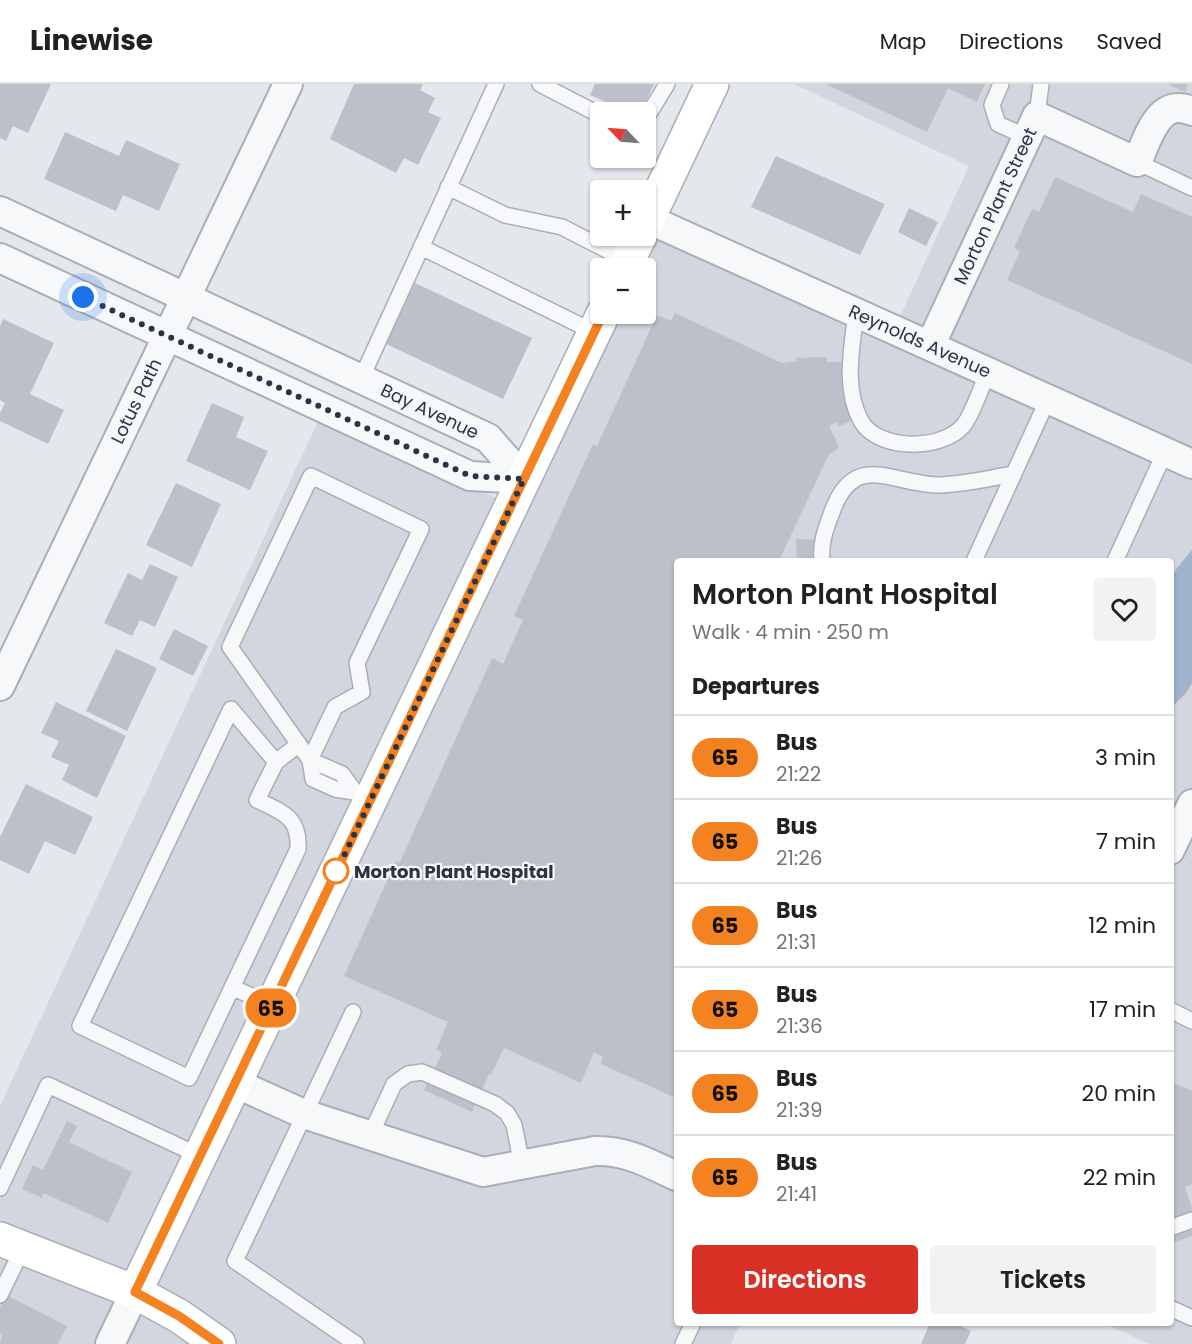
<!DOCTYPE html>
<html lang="en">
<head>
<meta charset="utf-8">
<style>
	:root { --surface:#fff; --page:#f2f2f2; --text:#202124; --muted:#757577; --line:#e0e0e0; --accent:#d93025 }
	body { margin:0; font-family:Poppins,sans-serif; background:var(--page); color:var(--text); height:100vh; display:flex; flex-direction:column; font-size:22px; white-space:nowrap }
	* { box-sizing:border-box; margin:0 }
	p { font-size:20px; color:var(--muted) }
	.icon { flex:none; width:33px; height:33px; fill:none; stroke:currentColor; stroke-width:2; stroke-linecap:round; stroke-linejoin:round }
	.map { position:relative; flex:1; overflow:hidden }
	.side { position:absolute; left:674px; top:474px; width:500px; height:768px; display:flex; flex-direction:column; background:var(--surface); border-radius:6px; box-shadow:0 2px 4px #0004 }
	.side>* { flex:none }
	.badge { padding:0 12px; border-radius:20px; font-size:21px; line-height:39px }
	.needle { width:39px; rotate:295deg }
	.controls { position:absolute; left:590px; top:18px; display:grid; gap:12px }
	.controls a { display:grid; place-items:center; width:66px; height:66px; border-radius:6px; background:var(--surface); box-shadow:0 2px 4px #0004; font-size:30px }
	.you { position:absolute; width:30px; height:30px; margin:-15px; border:4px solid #fff; border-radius:50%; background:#1a73e8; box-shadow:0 0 0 9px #1a73e833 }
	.map>.badge { position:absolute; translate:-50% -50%; box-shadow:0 0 0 3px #fff }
	h2 { padding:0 18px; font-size:22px; line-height:54px }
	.round { display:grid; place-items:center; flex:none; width:63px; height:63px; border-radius:6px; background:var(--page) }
	.head { display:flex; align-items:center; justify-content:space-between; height:102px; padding:0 18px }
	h1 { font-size:28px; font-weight:600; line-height:45px }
	.button { display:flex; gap:12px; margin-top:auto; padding:12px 18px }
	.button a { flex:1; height:69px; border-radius:6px; background:var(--accent); color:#fff; font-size:24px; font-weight:600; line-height:69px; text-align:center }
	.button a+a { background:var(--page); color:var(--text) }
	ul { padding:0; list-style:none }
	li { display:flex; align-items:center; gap:18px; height:84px; padding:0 18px; border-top:2px solid var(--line) }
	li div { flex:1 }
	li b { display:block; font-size:22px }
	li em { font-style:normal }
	li .badge { min-width:66px; font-weight:700; text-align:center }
	header { display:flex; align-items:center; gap:36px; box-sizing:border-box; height:84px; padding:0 30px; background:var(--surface); border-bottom:2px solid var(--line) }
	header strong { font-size:28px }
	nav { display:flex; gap:33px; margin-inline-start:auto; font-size:21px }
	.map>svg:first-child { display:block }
	.built { fill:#d2d6de }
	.water { fill:#9fb4cc }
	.building { fill:#bbc0ca }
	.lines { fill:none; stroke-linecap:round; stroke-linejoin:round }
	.lane-casing { stroke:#a9aeb7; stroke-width:18 }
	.street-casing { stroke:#a9aeb7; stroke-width:32 }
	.secondary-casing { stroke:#a9aeb7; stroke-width:36 }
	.lane { stroke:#f7f8fa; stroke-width:15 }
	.street { stroke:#f7f8fa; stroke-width:28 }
	.secondary { stroke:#fff; stroke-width:33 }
	.line-casing { stroke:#fff; stroke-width:14 }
	.line { stroke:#f58220; stroke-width:9 }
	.walk { stroke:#2b3445; stroke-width:6; stroke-dasharray:0 10.8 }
	.stop-dot { fill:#fff; stroke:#f58220; stroke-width:3 }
	.labels { text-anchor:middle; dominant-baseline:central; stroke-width:4.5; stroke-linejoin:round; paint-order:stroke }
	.street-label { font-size:18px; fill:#2b3445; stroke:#f4f6f9 }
	.stop-label { font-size:18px; font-weight:bold; fill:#2b3445; stroke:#f4f6f9; text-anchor:start }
</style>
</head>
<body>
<header>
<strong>Linewise</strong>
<nav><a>Map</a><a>Directions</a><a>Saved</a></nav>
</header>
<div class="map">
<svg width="1192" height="1260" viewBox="0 0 1192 1260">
	<rect width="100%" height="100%" fill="#e4e7ec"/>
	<path class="built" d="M 794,0 L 1192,0 L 1192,1260 L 1149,1260 L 1104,1239 L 1170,1239 L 1170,477 L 676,477 L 676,1239 L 740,1239 L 731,1260 L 0,1260 L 0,1022 L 319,335 L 526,427 L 617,230 L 645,230 L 645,184 L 638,184 L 652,153 L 887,261 L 969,82 Z"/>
	<path class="water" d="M 1192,466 L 1192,599 L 1186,609 L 1170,625 L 1170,497 L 1177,484 Z"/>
	<path class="building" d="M 0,0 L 51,0 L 28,49 L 13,42 L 6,57 L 0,54 Z
		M 354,0 L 423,0 L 420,6 L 435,14 L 428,28 L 441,34 L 418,81 L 404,74 L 396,89 L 330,55 Z
		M 595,0 L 654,0 L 641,28 L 629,28 L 590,11 Z
		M 826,0 L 985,0 L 977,18 L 948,4 L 927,48 Z
		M 1168,0 L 1188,0 L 1185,8 Z
		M 65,48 L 119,72 L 126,56 L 180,80 L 159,127 L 123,111 L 116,127 L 44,95 Z
		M 776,72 L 885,120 L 860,171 L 751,123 Z
		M 1055,93 L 1133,128 L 1141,110 L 1192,133 L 1192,280 L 1007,196 L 1020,167 L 1014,164 L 1032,125 L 1039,128 Z
		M 909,124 L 938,138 L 926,162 L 898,148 Z
		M 415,199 L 532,254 L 503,315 L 386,260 Z
		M 675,229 L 782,279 L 797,277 L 796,274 L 827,273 L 827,278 L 846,278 L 856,335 L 839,342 L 837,338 L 829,342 L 839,363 L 828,372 L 779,477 L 676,477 L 676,1014 L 601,980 L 603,973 L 594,968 L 581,999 L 504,964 L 491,991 L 489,990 L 472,1028 L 424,1006 L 442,969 L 436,966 L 448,938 L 344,892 L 396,777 L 400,778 L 492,574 L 503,580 L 523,536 L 514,532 L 593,360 L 597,362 L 657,231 L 671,237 Z
		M 3,235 L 54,259 L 30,310 L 64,326 L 48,360 L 0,337 L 0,329 L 5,319 L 0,316 L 0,242 Z
		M 212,319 L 244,333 L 236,353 L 268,367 L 250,406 L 186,377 Z
		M 176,399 L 221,420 L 192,483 L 146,461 Z
		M 796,455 L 824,456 L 826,477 L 797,477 Z
		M 150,480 L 178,493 L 155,543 L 140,536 L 132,552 L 104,539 L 128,489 L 142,496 Z
		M 174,545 L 208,562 L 193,592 L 159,575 Z
		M 116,565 L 157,584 L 127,647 L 86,627 Z
		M 56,618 L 126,652 L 97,714 L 62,696 L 69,681 L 51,673 L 59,657 L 41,649 Z
		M 26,700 L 93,733 L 75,771 L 45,757 L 29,790 L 0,776 L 0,753 Z
		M 1174,999 L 1192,1007 L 1192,1100 L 1185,1103 L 1192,1124 L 1192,1152 L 1170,1160 L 1170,1000 Z
		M 67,1037 L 77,1042 L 69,1058 L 132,1088 L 108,1139 L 44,1109 L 42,1114 L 22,1105 L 33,1081 L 43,1086 Z
		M 6,1211 L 67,1242 L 58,1260 L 0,1260 L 2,1250 L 0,1249 L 0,1223 Z
		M 930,1239 L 954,1239 L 971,1247 L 965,1260 L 921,1260 Z"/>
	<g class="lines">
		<defs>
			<path id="lane" d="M 540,0 L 600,31
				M 1001,0 L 992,21 L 998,40 L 1027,53
				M 1037,32 L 1041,0
				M 645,36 L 667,0
				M 1137,78 L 1192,104
				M 448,103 L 505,131 L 562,143 L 628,177
				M 421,163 L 594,248
				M 856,229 C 852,263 843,304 861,337 C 878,367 941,367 963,342 C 972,332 982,301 988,288
				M 361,295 L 496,0
				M 822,477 C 820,459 826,444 832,428 C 854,367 890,399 936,401 C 962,401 989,394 1014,390
				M 974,477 L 1048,315
				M 1115,477 L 1165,368
				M 231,625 L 276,678 L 257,716 C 282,728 300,733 298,765 L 189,994 L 80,942 Z
				M 310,676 L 335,623 L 362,608 L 357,579 L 421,445 L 311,392 L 230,563 L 310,676 L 313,695 L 335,705 L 355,708 L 342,690 L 310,676
				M 276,678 L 299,660
				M 232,903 L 272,922
				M 1170,926 L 1192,937
				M 353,928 L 235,1177 L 356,1260
				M 370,1052 L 394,1000 L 408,990 L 422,988 L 495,1020 L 507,1029 L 514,1041 L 522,1081
				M 0,1104 L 48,1001 L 200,1072
				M 1170,1144 L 1192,1136
				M 0,1211 L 23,1164
				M 1170,1224 L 1192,1234
				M 683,1260 L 693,1239"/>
			<path id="street" d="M 0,127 L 488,354 L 524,395
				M 648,135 L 1192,380
				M 0,174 L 470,392 L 524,395
				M 930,262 L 1037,32 L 1137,78 C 1148,55 1158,12 1192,27
				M 0,602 L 288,0
				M 1170,766 L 1192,720
				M 235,999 L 304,1030 L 483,1088 L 595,1067 C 625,1066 649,1079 676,1092
				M 110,1260 L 135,1208"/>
			<path id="secondary" d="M 645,141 L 712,0
				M 624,184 L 640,152
				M 0,1155 L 135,1208 L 179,1232 L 219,1260
				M 135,1208 L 603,230"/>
		</defs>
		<use href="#lane" class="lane-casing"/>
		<use href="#street" class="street-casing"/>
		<use href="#secondary" class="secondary-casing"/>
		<use href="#lane" class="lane"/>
		<use href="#street" class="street"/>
		<use href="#secondary" class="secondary"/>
	</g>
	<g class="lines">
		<defs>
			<path id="line" d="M 219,1260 L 179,1232 L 135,1208 L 603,230"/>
		</defs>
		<use href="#line" class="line-casing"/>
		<use href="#line" class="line"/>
		<path class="walk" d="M 83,213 L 470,392 L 524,395 L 332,797 L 336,787"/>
	</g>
	<circle class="stop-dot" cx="336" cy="787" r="12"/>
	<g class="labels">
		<g class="street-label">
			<text transform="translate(995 122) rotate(-65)">Morton Plant Street</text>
			<text transform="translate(920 257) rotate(24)">Reynolds Avenue</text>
			<text transform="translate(136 317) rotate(-64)">Lotus Path</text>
			<text transform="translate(430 327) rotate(25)">Bay Avenue</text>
		</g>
		<g class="stop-label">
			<text x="354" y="787">Morton Plant Hospital</text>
		</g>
	</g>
</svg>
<div class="controls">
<a><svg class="needle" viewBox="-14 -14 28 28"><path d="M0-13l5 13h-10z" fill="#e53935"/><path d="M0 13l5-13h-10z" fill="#757577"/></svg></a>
<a>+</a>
<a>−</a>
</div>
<div class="you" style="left:83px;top:213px"></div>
<b class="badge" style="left:271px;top:924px;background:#f58220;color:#111">65</b>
<section class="side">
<div class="head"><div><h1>Morton Plant Hospital</h1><p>Walk · 4 min · 250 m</p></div><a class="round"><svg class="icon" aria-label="heart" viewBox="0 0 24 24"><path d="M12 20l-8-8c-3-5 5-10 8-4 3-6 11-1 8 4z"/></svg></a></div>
<h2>Departures</h2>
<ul>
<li><span class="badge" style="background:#f58220;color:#111">65</span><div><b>Bus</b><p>21:22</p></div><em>3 min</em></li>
<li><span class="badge" style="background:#f58220;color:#111">65</span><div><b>Bus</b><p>21:26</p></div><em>7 min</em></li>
<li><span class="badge" style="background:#f58220;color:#111">65</span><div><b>Bus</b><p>21:31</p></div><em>12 min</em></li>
<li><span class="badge" style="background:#f58220;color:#111">65</span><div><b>Bus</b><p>21:36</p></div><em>17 min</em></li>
<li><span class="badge" style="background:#f58220;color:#111">65</span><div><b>Bus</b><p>21:39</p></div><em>20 min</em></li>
<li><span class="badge" style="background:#f58220;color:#111">65</span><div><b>Bus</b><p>21:41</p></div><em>22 min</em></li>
</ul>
<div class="button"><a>Directions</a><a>Tickets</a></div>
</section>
</div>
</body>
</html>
